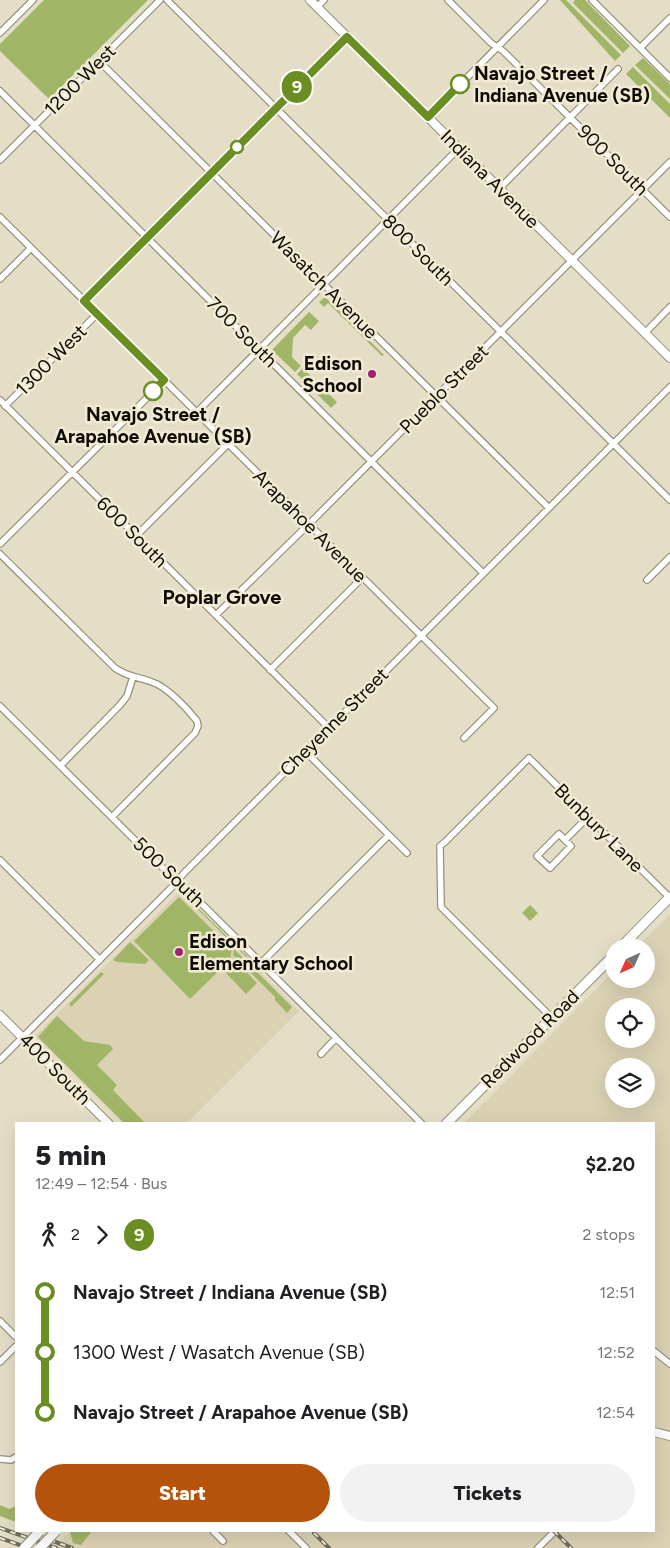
<!DOCTYPE html>
<html lang="en">
<head>
<meta charset="utf-8">
<style>
	:root { --surface:#fff; --page:#f2f2f2; --text:#202124; --muted:#757577; --accent:#b45309 }
	body { margin:0; font-family:Figtree,sans-serif; background:var(--page); color:var(--text); height:100vh; display:flex; flex-direction:column; font-size:19px; white-space:nowrap }
	* { box-sizing:border-box; margin:0 }
	p { font-size:16px; color:var(--muted) }
	.icon { flex:none; width:28px; height:28px; fill:none; stroke:currentColor; stroke-width:2; stroke-linecap:round; stroke-linejoin:round }
	.map { position:relative; flex:1; overflow:hidden }
	.side { position:absolute; left:15px; top:1122px; width:640px; height:410px; display:flex; flex-direction:column; background:var(--surface); border-radius:0px; box-shadow:0 5px 20px #0002 }
	.side>* { flex:none }
	.badge { padding:0 10px; border-radius:16px; font-size:18px; line-height:32px }
	.needle { width:32px; rotate:225deg }
	.buttons { position:absolute; left:605px; top:938px; display:grid; gap:10px }
	.buttons a { display:grid; place-items:center; width:50px; height:50px; border-radius:50%; background:var(--surface); box-shadow:0 5px 20px #0002; font-size:25px }
	.map>.badge { position:absolute; translate:-50% -50%; box-shadow:0 0 0 2px #fff }
	.legs { display:flex; align-items:center; gap:8px; height:55px; padding:0 20px; font-size:16px }
	.legs p { margin-inline-start:auto }
	.headline { display:flex; align-items:center; justify-content:space-between; height:85px; padding:0 20px }
	h1 { font-size:28px; font-weight:800; line-height:38px }
	.cta { display:flex; gap:10px; margin-top:auto; padding:10px 20px }
	.cta a { flex:1; height:58px; border-radius:30px; background:var(--accent); color:#fff; font-size:20px; font-weight:800; line-height:58px; text-align:center }
	.cta a+a { background:var(--page); color:var(--text) }
	ul { padding:0 20px; list-style:none }
	li { display:flex; align-items:center; gap:18px; height:60px; font-size:19px }
	li i { display:grid; place-items:center; width:8px; height:100%; margin:0 6px; background:currentColor }
	li i::after { content:''; width:12px; height:12px; margin:-6px; border:4px solid; border-radius:50%; background:var(--surface) }
	li p { margin-inline-start:auto }
	li:first-child i { background:linear-gradient(#0000 50%,currentColor 0) }
	li:last-child i { background:linear-gradient(currentColor 50%,#0000 0) }
	.map>svg:first-child { display:block }
	.built { fill:#dbd2b4; fill-rule:evenodd }
	.green { fill:#a0b666 }
	.lines { fill:none; stroke-linecap:round; stroke-linejoin:round }
	.street-casing { stroke:#96907b; stroke-width:8 }
	.secondary-casing { stroke:#96907b; stroke-width:10 }
	.primary-casing { stroke:#96907b; stroke-width:11 }
	.street { stroke:#fff; stroke-width:5.5 }
	.secondary { stroke:#fff; stroke-width:8 }
	.primary { stroke:#fff; stroke-width:9 }
	.rail-casing { stroke:#706c5d; stroke-width:4 }
	.rail { stroke:#f2ebd4; stroke-width:2; stroke-dasharray:5.5; stroke-linecap:butt }
	.primary-bridge-casing { stroke:#96907b; stroke-width:11; stroke-linecap:butt }
	.primary-bridge { stroke:#fff; stroke-width:9 }
	.line-1-casing { stroke:#fff; stroke-width:11 }
	.line-1 { stroke:#6b8e23; stroke-width:8 }
	.stop-1-dot { fill:#fff; stroke:#6b8e23; stroke-width:2.5 }
	.poi-dot { fill:#a02072; stroke:#f2ebd4; stroke-width:2 }
	.labels { text-anchor:middle; dominant-baseline:central; stroke-width:5; stroke-linejoin:round; paint-order:stroke }
	.stop-label { font-size:19px; font-weight:bold; fill:#0e0c05; stroke:#f2ebd4; text-anchor:start }
	.street-label { font-size:19px; fill:#0e0c05; stroke:#f2ebd4 }
	.poi-label { font-size:19px; font-weight:bold; fill:#0e0c05; stroke:#f2ebd4; text-anchor:end }
	.neighbourhood-label { font-size:20px; font-weight:bold; fill:#0e0c05; stroke:#f2ebd4 }
</style>
</head>
<body>
<div class="map">
<svg width="670" height="1548" viewBox="0 0 670 1548">
	<rect width="100%" height="100%" fill="#e5dec7"/>
	<path class="built" d="M 179,892 L 299,1011 L 186,1124 L 124,1124 L 35,1036 Z
		M 670,914 L 670,1548 L 54,1548 L 70,1531 L 654,1531 L 654,1124 L 463,1124 L 614,971 L 614,979 L 646,979 L 646,946 L 638,946 ZM 614,1006 L 646,1006 L 646,1039 L 614,1039 ZM 614,1066 L 646,1066 L 646,1099 L 614,1099 Z"/>
	<path class="green" d="M 44,0 L 148,0 L 49,99 L 0,51 L 0,44 Z
		M 560,0 L 566,0 L 621,55 L 615,61 Z
		M 575,0 L 585,0 L 630,46 L 623,53 L 573,3 Z
		M 643,58 L 670,84 L 670,99 L 635,65 Z
		M 633,67 L 670,104 L 670,118 L 626,74 Z
		M 325,297 L 384,355 L 382,356 L 328,303 L 324,307 L 319,302 Z
		M 309,312 L 319,321 L 311,330 L 305,325 L 293,338 L 292,357 L 301,366 L 295,372 L 272,350 Z
		M 303,368 L 337,402 L 331,408 L 297,374 Z
		M 183,893 L 262,971 L 262,973 L 183,895 Z
		M 179,897 L 232,949 L 230,960 L 190,999 L 134,941 Z
		M 530,905 L 538,913 L 530,921 L 522,913 Z
		M 130,942 L 149,960 L 145,964 L 117,962 L 113,960 Z
		M 234,949 L 292,1007 L 287,1013 L 275,1000 L 275,997 L 233,955 Z
		M 234,959 L 257,983 L 246,994 L 223,970 Z
		M 101,972 L 104,974 L 71,1007 L 69,1004 Z
		M 57,1016 L 84,1041 L 110,1045 L 113,1049 L 97,1065 L 117,1085 L 113,1090 L 146,1124 L 125,1124 L 38,1037 Z
		M 0,1505 L 9,1509 L 16,1506 L 16,1522 L 0,1516 Z
		M 70,1531 L 92,1531 L 81,1545 L 73,1543 Z"/>
	<g class="lines">
		<defs>
			<path id="street" d="M 167,0 L 670,500
				M 448,0 L 491,43 L 503,51 L 670,217
				M 592,0 L 670,78
				M 317,7 L 324,0
				M 0,33 L 33,0
				M 640,48 L 670,18
				M 99,61 L 549,508
				M 0,91 L 483,573
				M 428,117 L 544,0
				M 0,160 L 160,0
				M 500,188 L 618,69
				M 0,217 L 494,708 L 464,738
				M 0,279 L 31,248
				M 84,301 L 347,37
				M 645,333 L 670,307
				M 0,400 L 329,728
				M 5,406 L 97,314
				M 196,413 L 459,148
				M 136,536 L 228,444
				M 0,544 L 164,381
				M 0,554 L 115,668 C 127,677 139,677 152,682 C 167,687 187,708 197,721 L 198,726 L 195,733 L 112,817
				M 647,580 L 670,557
				M 216,615 L 314,519 L 670,162
				M 270,670 L 362,578
				M 0,706 L 170,875 L 184,886 L 422,1124
				M 305,751 L 407,853
				M 60,766 L 120,705 L 127,696 L 133,677
				M 565,840 L 559,834 L 537,856 L 550,868 L 571,846 L 565,840 L 589,816
				M 0,860 L 100,960
				M 261,963 L 389,835
				M 552,1018 L 441,907 L 440,846 L 445,842 L 529,758 L 670,898
				M 321,1054 L 336,1038
				M 0,1060 L 172,887 L 185,872 L 670,387
				M 0,1321 L 16,1337
				M 654,1351 L 670,1364
				M 0,1362 L 16,1346
				M 0,1459 L 11,1460 L 16,1457
				M 213,1531 L 223,1541
				M 289,1531 L 306,1548
				M 538,1548 L 555,1531"/>
			<path id="secondary" d="M 310,0 L 670,358
				M 0,1015 L 109,1124
				M 654,1432 L 670,1436"/>
			<path id="primary" d="M 622,946 L 670,897
				M 446,1124 L 614,955"/>
		</defs>
		<use href="#street" class="street-casing"/>
		<use href="#secondary" class="secondary-casing"/>
		<use href="#primary" class="primary-casing"/>
		<use href="#street" class="street"/>
		<use href="#secondary" class="secondary"/>
		<use href="#primary" class="primary"/>
		<defs>
			<path id="rail" d="M 0,1528 L 56,1548
				M 554,1531 L 571,1548
				M 314,1533 L 329,1548
				M 0,1538 L 28,1548
				M 50,1540 L 72,1548"/>
		</defs>
		<use href="#rail" class="rail-casing"/>
		<use href="#rail" class="rail"/>
		<defs>
			<path id="primary-bridge" d="M 24,1548 L 40,1531
				M 40,1548 L 56,1531"/>
		</defs>
		<use href="#primary-bridge" class="primary-bridge-casing"/>
		<use href="#primary-bridge" class="primary-bridge"/>
	</g>
	<g class="lines">
		<defs>
			<path id="line-1" d="M 153,391 L 164,380 L 84,301 L 347,37 L 428,117 L 460,84"/>
		</defs>
		<use href="#line-1" class="line-1-casing"/>
		<use href="#line-1" class="line-1"/>
	</g>
	<g class="stop-1-dot">
		<circle cx="460" cy="84" r="9"/>
		<circle cx="237" cy="147" r="6"/>
		<circle cx="153" cy="391" r="9"/>
	</g>
	<g class="poi-dot">
		<circle cx="372" cy="374" r="5"/>
		<circle cx="179" cy="952" r="5"/>
	</g>
	<g class="labels">
		<g class="stop-label">
			<text x="474" y="73">Navajo Street /<tspan x="474" dy="22">Indiana Avenue (SB)</tspan></text>
			<text x="153" y="414" text-anchor="middle">Navajo Street /<tspan x="153" dy="22">Arapahoe Avenue (SB)</tspan></text>
		</g>
		<g class="street-label">
			<text transform="translate(80 80) rotate(-45)">1200 West</text>
			<text transform="translate(613 160) rotate(45)">900 South</text>
			<text transform="translate(490 179) rotate(45)">Indiana Avenue</text>
			<text transform="translate(418 250) rotate(45)">800 South</text>
			<text transform="translate(324 285) rotate(45)">Wasatch Avenue</text>
			<text transform="translate(242 332) rotate(45)">700 South</text>
			<text transform="translate(51 360) rotate(-45)">1300 West</text>
			<text transform="translate(444 389) rotate(-45)">Pueblo Street</text>
			<text transform="translate(310 526) rotate(45)">Arapahoe Avenue</text>
			<text transform="translate(132 532) rotate(45)">600 South</text>
			<text transform="translate(334 722) rotate(-45)">Cheyenne Street</text>
			<text transform="translate(599 828) rotate(45)">Bunbury Lane</text>
			<text transform="translate(169 872) rotate(44)">500 South</text>
			<text transform="translate(530 1039) rotate(-45)">Redwood Road</text>
			<text transform="translate(55 1069) rotate(45)">400 South</text>
		</g>
		<g class="poi-label">
			<text x="362" y="363">Edison<tspan x="362" dy="22">School</tspan></text>
			<text x="189" y="941" text-anchor="start">Edison<tspan x="189" dy="22">Elementary School</tspan></text>
		</g>
		<g class="neighbourhood-label">
			<text x="222" y="597">Poplar Grove</text>
		</g>
	</g>
</svg>
<div class="buttons">
<a><svg class="needle" viewBox="-14 -14 28 28"><path d="M0-13l5 13h-10z" fill="#e53935"/><path d="M0 13l5-13h-10z" fill="#757577"/></svg></a>
<a><svg class="icon" aria-label="locate" viewBox="0 0 24 24"><circle cx="12" cy="12" r="6"/><path d="M12 2v4M12 18v4M2 12h4M18 12h4"/></svg></a>
<a><svg class="icon" aria-label="layers" viewBox="0 0 24 24"><path d="M12 4l9 5-9 5-9-5zM3 14l9 5 9-5"/></svg></a>
</div>
<b class="badge" style="left:297px;top:87px;background:#6b8e23;color:#fff">9</b>
<section class="side">
<div class="headline"><div><h1>5 min</h1><p>12:49 – 12:54 · Bus</p></div><b>$2.20</b></div>
<div class="legs"><svg class="icon" aria-label="walk" viewBox="0 0 24 24"><circle cx="13" cy="4" r="2"/><path d="M13 8l-2 6 4 7M11 14l-3 7M7 12l3-4h3l4 4"/></svg>2<svg class="icon" aria-label="forward" viewBox="0 0 24 24"><path d="M9 5l7 7-7 7"/></svg><b class="badge" style="background:#6b8e23;color:#fff">9</b><p>2 stops</p></div>
<ul>
<li><i style="color:#6b8e23"></i><b>Navajo Street / Indiana Avenue (SB)</b><p>12:51</p></li>
<li><i style="color:#6b8e23"></i><span>1300 West / Wasatch Avenue (SB)</span><p>12:52</p></li>
<li><i style="color:#6b8e23"></i><b>Navajo Street / Arapahoe Avenue (SB)</b><p>12:54</p></li>
</ul>
<div class="cta"><a>Start</a><a>Tickets</a></div>
</section>
</div>
</body>
</html>
